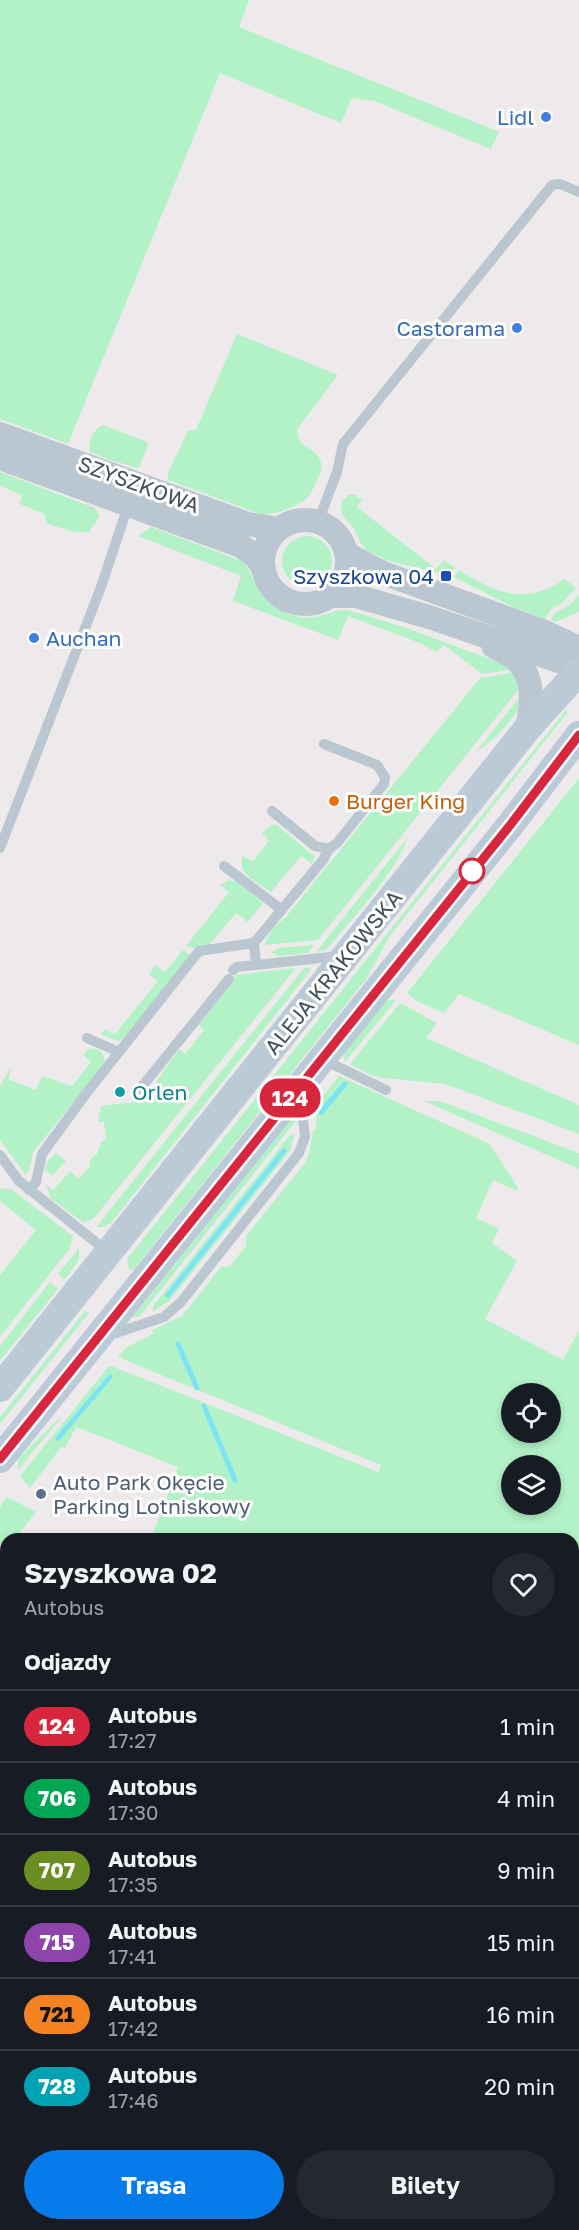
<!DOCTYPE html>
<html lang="pl">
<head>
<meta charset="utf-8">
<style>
	:root { --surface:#171b24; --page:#242831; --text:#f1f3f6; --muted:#9ea1a6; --line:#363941; --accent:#087beb }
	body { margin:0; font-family:"Golos Text",sans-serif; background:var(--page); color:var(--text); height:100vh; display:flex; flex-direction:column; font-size:22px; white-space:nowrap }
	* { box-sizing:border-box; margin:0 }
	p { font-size:20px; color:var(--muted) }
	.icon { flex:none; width:33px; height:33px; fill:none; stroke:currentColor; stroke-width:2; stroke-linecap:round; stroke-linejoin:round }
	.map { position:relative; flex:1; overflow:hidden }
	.side { position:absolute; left:0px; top:1533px; width:579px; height:698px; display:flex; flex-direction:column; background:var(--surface); border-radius:18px 18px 0 0; box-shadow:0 3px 9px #0003 }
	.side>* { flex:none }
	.badge { padding:0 12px; border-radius:20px; font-size:21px; line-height:39px }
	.buttons { position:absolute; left:501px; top:1383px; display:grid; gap:12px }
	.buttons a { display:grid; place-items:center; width:60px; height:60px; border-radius:50%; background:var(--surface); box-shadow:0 3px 9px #0003; font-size:30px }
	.map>.badge { position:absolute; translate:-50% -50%; box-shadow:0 0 0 3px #fff }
	h2 { padding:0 24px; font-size:22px; line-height:54px }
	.round { display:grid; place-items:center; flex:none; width:63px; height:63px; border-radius:32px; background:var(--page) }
	.headline { display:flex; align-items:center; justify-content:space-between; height:102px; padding:0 24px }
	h1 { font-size:28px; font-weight:700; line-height:45px }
	.primary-button { display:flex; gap:12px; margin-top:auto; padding:12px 24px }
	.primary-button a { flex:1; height:69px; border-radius:36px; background:var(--accent); color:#fff; font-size:24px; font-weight:700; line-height:69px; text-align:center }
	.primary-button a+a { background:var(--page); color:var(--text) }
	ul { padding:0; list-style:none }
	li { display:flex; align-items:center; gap:18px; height:72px; padding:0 24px; border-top:2px solid var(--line) }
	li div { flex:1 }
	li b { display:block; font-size:22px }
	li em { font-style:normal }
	li .badge { min-width:66px; font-weight:700; text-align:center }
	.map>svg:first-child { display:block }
	.green { fill:#b3f2c7; fill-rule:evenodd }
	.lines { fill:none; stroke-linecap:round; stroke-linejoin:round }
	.stream { stroke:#7be3f4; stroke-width:5 }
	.motorway-casing { stroke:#688dac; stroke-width:36 }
	.service { stroke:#bac7d0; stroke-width:10 }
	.minor { stroke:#bac7d0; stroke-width:20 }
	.tertiary { stroke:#bac7d0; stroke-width:24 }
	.secondary { stroke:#bbcad7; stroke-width:28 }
	.motorway { stroke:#7da2c0; stroke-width:33 }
	.line-casing { stroke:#fff; stroke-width:14 }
	.line { stroke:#d7263d; stroke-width:9 }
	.shop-dot { fill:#3f7fe0; stroke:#fff; stroke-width:2 }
	.transit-dot { fill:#1a4fb4; stroke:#fff; stroke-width:2 }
	.food-dot { fill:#e8710a; stroke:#fff; stroke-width:2 }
	.stop-dot { fill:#fff; stroke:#d7263d; stroke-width:3 }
	.culture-dot { fill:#0f9aa8; stroke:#fff; stroke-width:2 }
	.service-dot { fill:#5c6f8a; stroke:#fff; stroke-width:2 }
	.labels { text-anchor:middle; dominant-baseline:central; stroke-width:6; stroke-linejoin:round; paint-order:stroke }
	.shop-label { font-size:21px; fill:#366cbe; stroke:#fff; text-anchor:end }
	.street-label { font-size:21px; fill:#42505a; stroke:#fff }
	.transit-label { font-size:21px; fill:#164399; stroke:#fff; text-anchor:end }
	.food-label { font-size:21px; fill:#c56008; stroke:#fff; text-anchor:start }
	.culture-label { font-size:21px; fill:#0d838f; stroke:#fff; text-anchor:start }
	.service-label { font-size:21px; fill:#4e5e75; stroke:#fff; text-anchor:start }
</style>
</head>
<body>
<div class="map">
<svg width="579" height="2230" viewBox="0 0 579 2230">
	<rect width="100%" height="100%" fill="#eeeaeb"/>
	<path class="green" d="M 0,0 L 249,0 L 239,27 L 499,132 L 491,149 L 374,101 L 352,98 L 341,123 L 220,73 L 68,444 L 0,419 Z
		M 237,334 L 338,375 L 298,428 C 295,448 314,445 320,460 C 323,466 321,472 318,478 C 315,485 312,493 307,498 C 297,507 276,514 263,515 L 168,480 L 168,473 L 188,431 L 196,430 Z
		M 103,425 L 147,442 L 148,446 L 139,468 L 113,461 L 90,452 C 87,441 94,429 103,425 Z
		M 0,472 L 95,508 L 100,516 L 89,532 C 73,534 61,528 46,523 L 45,514 L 20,504 L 22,495 L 0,486 Z
		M 349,495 L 355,495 L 362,500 L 357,507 L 436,569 L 444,560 L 455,568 L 450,576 L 389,561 L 367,551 L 360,542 L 354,529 L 343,516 L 341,507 L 342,501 Z
		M 151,527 L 242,561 C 252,571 253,583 261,593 C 275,611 298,622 320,616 C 330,614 337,609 348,610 L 404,627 L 503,664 L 510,670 L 482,674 L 444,645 L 436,652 L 420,643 L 348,616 L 338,640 L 233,601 L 241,576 L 138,536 Z
		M282 561a25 25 0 1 1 50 0a25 25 0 1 1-50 0Z
		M 459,570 C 494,592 527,607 564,579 L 576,588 L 562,603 L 551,609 L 545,619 L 513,607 L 454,577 Z
		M 579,594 L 579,612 L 555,622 L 551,620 L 555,613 L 571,604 Z
		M 512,673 L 519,689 L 318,940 L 264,945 L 272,929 L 285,918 L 480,678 Z
		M 524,692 L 518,711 L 499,734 L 475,753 Z
		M 566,710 L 568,712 L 389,937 L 367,978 L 135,1268 L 129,1270 L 127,1259 Z
		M 579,778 L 579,1045 L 459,994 L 444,1013 L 416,1001 L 407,993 Z
		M 271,825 L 277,825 L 315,857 L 312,864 L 301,856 L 271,892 C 258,883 236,874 243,856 L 253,861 L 269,841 L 262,833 Z
		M 408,837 C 394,876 356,913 330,946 L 325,950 L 316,952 Z
		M 229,880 L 237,882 L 263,903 L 248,922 L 236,913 L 209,945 L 193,948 L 186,946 L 229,892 L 220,885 Z
		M 314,945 L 308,953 L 280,956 L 271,953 L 278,948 Z
		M 183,950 L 191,956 L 125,1037 L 118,1041 L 100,1034 L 105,1029 L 115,1034 L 158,981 L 149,974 L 156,965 L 165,972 Z
		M 307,967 L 311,969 L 310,971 L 111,1223 L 103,1227 L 96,1227 L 304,968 Z
		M 296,968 L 94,1218 L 84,1223 L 51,1199 L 46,1184 L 53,1190 L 70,1171 L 79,1179 L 90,1166 L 90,1160 L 97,1154 L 101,1142 L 106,1139 L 104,1122 L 98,1122 L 101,1106 L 143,1101 C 156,1084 166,1066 180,1049 L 185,1054 L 204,1030 L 199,1025 L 233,982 L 235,975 Z
		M 396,1000 L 345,1062 L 343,1056 L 344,1051 L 386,1001 Z
		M 400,1003 L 437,1023 L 426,1038 L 579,1105 L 579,1134 L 445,1084 L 383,1078 L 371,1075 L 350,1064 Z
		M 89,1048 L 100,1050 L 106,1062 L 33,1152 L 29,1171 L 25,1174 L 0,1140 L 0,1086 L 12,1066 L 8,1079 L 36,1090 L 42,1076 L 72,1086 L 91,1062 L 83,1055 Z
		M 339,1076 L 490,1144 L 518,1188 L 517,1191 L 493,1180 L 476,1218 L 499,1229 L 492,1243 L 517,1261 L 485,1319 L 563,1360 L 579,1331 L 579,1895 L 573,1892 L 573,1539 L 151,1539 L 178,1467 L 76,1427 L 65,1448 L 61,1447 L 30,1488 L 20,1476 L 109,1366 L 114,1367 L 378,1472 L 381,1465 L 132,1363 L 118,1356 L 127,1347 L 153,1334 L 152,1330 L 182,1316 L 221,1267 L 230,1266 L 246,1246 L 246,1236 L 305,1163 L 310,1150 L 313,1130 L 316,1129 L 317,1104 ZM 512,1394 L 550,1394 L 550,1432 L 512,1432 ZM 512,1466 L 550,1466 L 550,1504 L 512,1504 Z
		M 424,1101 L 440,1101 L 579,1153 L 579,1169 Z
		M 292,1118 L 295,1119 L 295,1122 L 139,1317 L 133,1317 Z
		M 295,1133 L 290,1151 L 169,1301 L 152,1312 L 154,1305 L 290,1135 Z
		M 56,1153 L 66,1161 L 52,1176 L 45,1170 L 48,1161 Z
		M 0,1188 L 12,1190 L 73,1236 L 70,1248 L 0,1337 L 0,1275 L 36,1230 L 0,1201 Z
		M 79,1248 L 79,1260 L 65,1279 L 58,1274 Z
		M 50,1282 L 58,1289 L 0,1361 L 0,1346 Z
		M 85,1311 L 89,1313 L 0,1424 L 0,1417 Z
		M 60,1417 L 61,1418 L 18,1470 L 18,1461 L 20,1457 Z
		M 7,1497 L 36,1512 L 15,1539 L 6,1539 L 6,1551 L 0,1559 L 0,1507 Z
		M 0,1752 L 6,1754 L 6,1944 L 0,1941 Z
		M 0,1971 L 6,1975 L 6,2019 L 0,2015 Z
		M 573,1985 L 579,1988 L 579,2166 L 573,2175 Z
		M 579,2192 L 579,2230 L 527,2230 L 536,2225 L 573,2224 L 573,2198 Z
		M 387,2225 L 448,2225 L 461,2230 L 394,2230 Z"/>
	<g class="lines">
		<path class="stream" d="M 321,1112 L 345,1084
			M 168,1295 L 284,1151
			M 178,1344 L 197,1388
			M 204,1406 L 235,1480
			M 58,1438 L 110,1377
			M 573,2224 L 577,2230"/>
		<defs>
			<path id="motorway" d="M 0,2041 L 6,2045
				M 0,2086 L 6,2090
				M 0,2132 L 6,2135
				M 0,2180 L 6,2183
				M 74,2224 L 83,2230
				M 152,2224 L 161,2230
				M 230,2224 L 240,2230
				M 298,2224 L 307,2230
				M 0,2228 L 3,2230"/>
		</defs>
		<use href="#motorway" class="motorway-casing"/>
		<path class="service" d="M 318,522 L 337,472 L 343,444 L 552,185 L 560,184 L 579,192
			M 272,811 L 315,846 L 329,849 L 337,843 L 384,784 L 385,777 L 377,765 L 324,744
			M 0,848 L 101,587 L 129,503
			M 224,866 L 282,910
			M 254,943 L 323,860 L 329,849
			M 233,970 L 237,967 L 339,956
			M 87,1038 L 119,1052
			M 324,1060 L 386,1090
			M 140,1089 L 229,979
			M 0,1155 L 19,1181 L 108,1252
			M 29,1190 L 36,1182 L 42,1154 L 85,1095 L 199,951 L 254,943 L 256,965
			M 107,1336 L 164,1317 L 181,1302 L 299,1153 L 305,1137 L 300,1094
			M 0,1967 L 6,1970"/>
		<path class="minor" d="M 573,2190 L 579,2185
			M 515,2230 L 524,2224"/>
		<path class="tertiary" d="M 0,434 L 248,524 L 279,529
			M 0,458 L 241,546 L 256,557 L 264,570
			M263 562a42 42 0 1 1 84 0a42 42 0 1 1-84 0Z
			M 347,554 L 383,573 L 545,632 L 579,648
			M 330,596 L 356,596 L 429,617 L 579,668
			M 493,646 C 500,650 508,654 514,658 C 536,676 532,705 527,729"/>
		<path class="secondary" d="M 0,1388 L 527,729 L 579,671
			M 0,1459 L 511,824 L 579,735"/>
		<use href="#motorway" class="motorway"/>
	</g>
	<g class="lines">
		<defs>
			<path id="line" d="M 0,1459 L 511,824 L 579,735"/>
		</defs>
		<use href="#line" class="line-casing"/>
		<use href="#line" class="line"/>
	</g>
	<g class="shop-dot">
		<circle cx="546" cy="117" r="6"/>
		<circle cx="517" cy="328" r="6"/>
		<circle cx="34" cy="638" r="6"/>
	</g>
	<rect class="transit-dot" x="440" y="570" width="12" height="12" rx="3"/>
	<circle class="food-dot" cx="334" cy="801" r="6"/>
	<circle class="stop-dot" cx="472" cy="871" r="12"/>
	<circle class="culture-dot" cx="120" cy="1092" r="6"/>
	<circle class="service-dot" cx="41" cy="1494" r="6"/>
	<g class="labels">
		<g class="shop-label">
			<text x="534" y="117">Lidl</text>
			<text x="505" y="328">Castorama</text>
			<text x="46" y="638" text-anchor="start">Auchan</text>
		</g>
		<g class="street-label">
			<text transform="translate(139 484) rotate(20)">SZYSZKOWA</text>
			<text transform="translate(333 972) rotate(-51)">ALEJA KRAKOWSKA</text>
		</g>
		<g class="transit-label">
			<text x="434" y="576">Szyszkowa 04</text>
		</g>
		<g class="food-label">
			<text x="346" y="801">Burger King</text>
		</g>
		<g class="culture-label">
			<text x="132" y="1092">Orlen</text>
		</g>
		<g class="service-label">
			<text x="53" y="1482">Auto Park Okęcie<tspan x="53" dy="24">Parking Lotniskowy</tspan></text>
		</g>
	</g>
</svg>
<div class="buttons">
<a><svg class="icon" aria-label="locate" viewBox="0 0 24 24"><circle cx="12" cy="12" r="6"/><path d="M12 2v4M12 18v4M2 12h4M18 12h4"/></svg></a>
<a><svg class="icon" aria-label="layers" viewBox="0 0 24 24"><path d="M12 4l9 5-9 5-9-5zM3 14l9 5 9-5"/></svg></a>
</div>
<b class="badge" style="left:290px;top:1098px;background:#d7263d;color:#fff">124</b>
<section class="side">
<div class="headline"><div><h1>Szyszkowa 02</h1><p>Autobus</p></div><a class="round"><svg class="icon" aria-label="heart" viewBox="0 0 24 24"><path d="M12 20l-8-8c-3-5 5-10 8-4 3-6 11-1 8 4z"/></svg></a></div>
<h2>Odjazdy</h2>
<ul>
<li><span class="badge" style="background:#d7263d;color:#fff">124</span><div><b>Autobus</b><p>17:27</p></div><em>1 min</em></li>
<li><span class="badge" style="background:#00a651;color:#fff">706</span><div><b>Autobus</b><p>17:30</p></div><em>4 min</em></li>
<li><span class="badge" style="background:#6b8e23;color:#fff">707</span><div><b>Autobus</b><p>17:35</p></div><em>9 min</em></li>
<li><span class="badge" style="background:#8e44ad;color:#fff">715</span><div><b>Autobus</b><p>17:41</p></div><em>15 min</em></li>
<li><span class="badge" style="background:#f58220;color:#111">721</span><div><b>Autobus</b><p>17:42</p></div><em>16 min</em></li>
<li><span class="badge" style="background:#00a3b4;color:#fff">728</span><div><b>Autobus</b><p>17:46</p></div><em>20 min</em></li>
</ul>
<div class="primary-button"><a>Trasa</a><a>Bilety</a></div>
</section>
</div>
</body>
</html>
